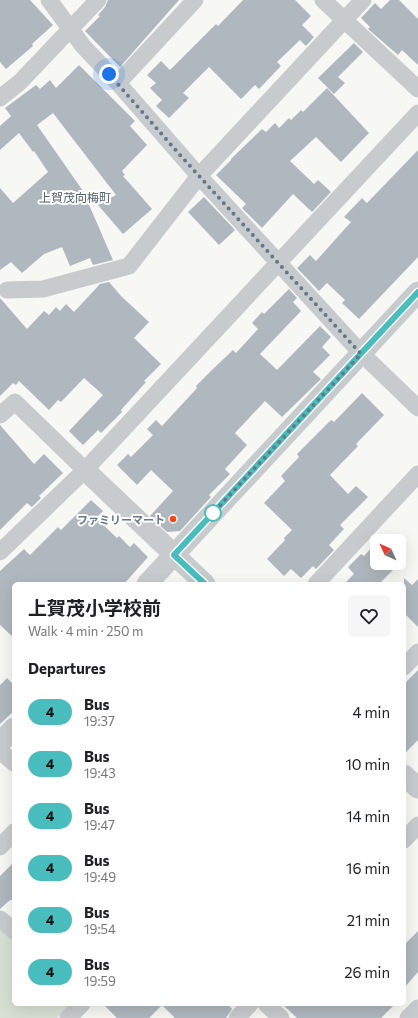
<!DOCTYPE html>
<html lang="en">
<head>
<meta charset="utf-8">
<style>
	:root { --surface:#fff; --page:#f6f6f6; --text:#202124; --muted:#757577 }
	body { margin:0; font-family:Commissioner,"Noto Sans JP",sans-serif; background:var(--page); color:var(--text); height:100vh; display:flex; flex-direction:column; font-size:15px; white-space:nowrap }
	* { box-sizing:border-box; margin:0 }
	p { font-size:13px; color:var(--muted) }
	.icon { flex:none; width:22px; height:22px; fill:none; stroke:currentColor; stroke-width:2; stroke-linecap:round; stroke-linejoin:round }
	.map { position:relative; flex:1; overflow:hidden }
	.side { position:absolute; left:12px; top:582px; width:394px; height:424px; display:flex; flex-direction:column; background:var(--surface); border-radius:6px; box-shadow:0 4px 16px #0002 }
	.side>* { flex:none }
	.badge { padding:0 8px; border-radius:13px; font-size:14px; line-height:26px }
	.needle { width:26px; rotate:314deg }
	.buttons { position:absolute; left:370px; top:534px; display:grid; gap:8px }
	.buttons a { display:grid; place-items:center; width:36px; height:36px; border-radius:6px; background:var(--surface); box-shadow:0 4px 16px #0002; font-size:20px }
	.you { position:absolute; width:20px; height:20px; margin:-10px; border:3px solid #fff; border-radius:50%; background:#1a73e8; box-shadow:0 0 0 6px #1a73e833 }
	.map>.badge { position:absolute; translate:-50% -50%; box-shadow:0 0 0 2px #fff }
	h2 { padding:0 16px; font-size:15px; line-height:36px }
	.round { display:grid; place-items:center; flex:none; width:42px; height:42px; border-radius:6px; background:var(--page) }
	.summary { display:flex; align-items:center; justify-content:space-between; height:68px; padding:0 16px }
	h1 { font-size:19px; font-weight:700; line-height:30px }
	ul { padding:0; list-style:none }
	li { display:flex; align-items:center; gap:12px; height:52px; padding:0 16px }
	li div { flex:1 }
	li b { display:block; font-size:15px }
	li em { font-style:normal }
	li .badge { min-width:44px; font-weight:700; text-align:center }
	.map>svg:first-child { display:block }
	.green { fill:#d8e0d4 }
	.building { fill:#afb8be }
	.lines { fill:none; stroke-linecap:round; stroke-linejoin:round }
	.minor { stroke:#c7cbce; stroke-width:17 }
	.tertiary { stroke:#c7cbce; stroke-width:21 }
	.line-casing { stroke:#fff; stroke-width:9 }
	.line { stroke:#49bcbd; stroke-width:6 }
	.walk { stroke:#637888; stroke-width:4; stroke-dasharray:0 7.2 }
	.stop-dot { fill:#fff; stroke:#49bcbd; stroke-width:2 }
	.poi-dot { fill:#f34718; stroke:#fff; stroke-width:1.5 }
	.labels { text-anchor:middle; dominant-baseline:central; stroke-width:4; stroke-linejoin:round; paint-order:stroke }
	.poi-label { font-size:11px; font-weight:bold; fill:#637888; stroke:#fff; text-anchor:end }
	.neighbourhood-label { font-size:12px; fill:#52616c; stroke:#fff }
</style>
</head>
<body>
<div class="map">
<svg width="418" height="1018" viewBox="0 0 418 1018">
	<rect width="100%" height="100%" fill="#f7f7f4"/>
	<path class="green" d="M 0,927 L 14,939 L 14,1004 L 71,1004 L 57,1018 L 0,1018 Z"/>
	<path class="building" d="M 0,0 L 30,0 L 53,25 L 32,44 L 33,46 L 6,69 L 0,62 Z
		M 108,0 L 179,0 L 120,67 L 85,31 L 100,16 L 98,15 L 105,7 Z
		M 243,0 L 295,0 L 311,16 L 302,25 L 314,37 L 306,46 L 300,40 L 277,62 L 281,66 L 259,89 L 255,85 L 241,99 L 209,67 L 183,93 L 189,98 L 169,118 L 156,106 L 162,100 L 150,88 L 156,83 L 147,75 L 161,61 L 170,70 L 216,24 L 218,26 Z
		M 390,0 L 399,0 L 418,19 L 418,65 L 402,50 L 398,55 L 368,29 L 370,27 L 361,18 L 375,3 L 381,9 Z
		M 354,43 L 363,52 L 338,77 L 345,83 L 334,94 L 318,78 Z
		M 79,65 L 135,121 L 130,126 L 147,145 L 122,171 L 125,175 L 123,176 L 152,209 L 123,234 L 98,205 L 116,195 L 53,113 L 37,125 L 83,191 L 113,260 L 93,265 L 90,258 L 70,266 L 62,247 L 44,254 L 22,273 L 11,262 L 0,270 L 0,188 L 13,203 L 48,172 L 34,151 L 33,152 L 19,133 L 0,150 L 0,126 L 11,116 L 5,108 L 36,85 L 40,89 L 50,80 L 56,88 Z
		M 327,88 L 369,133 L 341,162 L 316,137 L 290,161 L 314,184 L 318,180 L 331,192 L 312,212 L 293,194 L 262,228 L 242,208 L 246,204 L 216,175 L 231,160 L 231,159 L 262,129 L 266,132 L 275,123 L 279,128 L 289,118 L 291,120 L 301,110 L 303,112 Z
		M 418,150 L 418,257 L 359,319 L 342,303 L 345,300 L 327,283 L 319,291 L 297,268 L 310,255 L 316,261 L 351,222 L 344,217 L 362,198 L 367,203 Z
		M 204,197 L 235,230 L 219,245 L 188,212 Z
		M 109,282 L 121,296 L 149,322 L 134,338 L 161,364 L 144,381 L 146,382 L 121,410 L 122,412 L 101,433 L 98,430 L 83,445 L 69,431 L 103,395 L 84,378 L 61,402 L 58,400 L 49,410 L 19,381 L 16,385 L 13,383 L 0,396 L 0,298 L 27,329 L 44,311 L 49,315 L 56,307 L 60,311 L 66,304 L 74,312 L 100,284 Z
		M 289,289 L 297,298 L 293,302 L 301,311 L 260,354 L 277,370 L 320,326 L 331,337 L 322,347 L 330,355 L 313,372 L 321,379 L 282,417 L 265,401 L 235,433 L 247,445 L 225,469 L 230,474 L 209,495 L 211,497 L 180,531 L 167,532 L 150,516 L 173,491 L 151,470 L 137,485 L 117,465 L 128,454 L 131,457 L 153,435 L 147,429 L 156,420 L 162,426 L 197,388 L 196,386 L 213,369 L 233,350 L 236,353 L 258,329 L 252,323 L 262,312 L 264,314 Z
		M 362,393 L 384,415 L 356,444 L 358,446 L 330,475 L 348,494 L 356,486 L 368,497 L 340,525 L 344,529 L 329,545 L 334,550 L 316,569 L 313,566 L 301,578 L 291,569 L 284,576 L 267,559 L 285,540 L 284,538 L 292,530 L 264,503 L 285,481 L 281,476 L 299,457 L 297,454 L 331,420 L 334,422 Z
		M 0,425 L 34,464 L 44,454 L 63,473 L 39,496 L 41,498 L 32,507 L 27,503 L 0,530 Z
		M 91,500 L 103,511 L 96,518 L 117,538 L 119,536 L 130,547 L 134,543 L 148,557 L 124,584 L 14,584 L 14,638 L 0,625 L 0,571 L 24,549 L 30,555 L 58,527 L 61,530 Z
		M 377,542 L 377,563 L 400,563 L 379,584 L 344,584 L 354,574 L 348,567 L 361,554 L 364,556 Z
		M 404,578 L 412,585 L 418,579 L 418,627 L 404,613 Z
		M 418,670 L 418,740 L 404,754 L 404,684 Z
		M 7,678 L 14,685 L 14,711 L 0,724 L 0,685 Z
		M 14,862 L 14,900 L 10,900 L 0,909 L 0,876 Z
		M 418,931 L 418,972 L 404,988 L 404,945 Z
		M 103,1004 L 228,1004 L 232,1009 L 226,1018 L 175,1018 L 162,1005 L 149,1018 L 117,1018 Z
		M 282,1004 L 395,1004 L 381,1018 L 297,1018 Z"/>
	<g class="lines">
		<path class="minor" d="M 49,0 L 83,46 L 118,83 L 199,176 L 361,353 L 418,408
			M 323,0 L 418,89
			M 118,83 L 195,0
			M 0,98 L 20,82 L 98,0
			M 7,290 L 43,289 L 129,266 L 199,176 L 363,0
			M 0,415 L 15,402 L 85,470
			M 0,552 L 85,470 L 418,113
			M 316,584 L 418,474
			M 404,667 L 418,652
			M 0,751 L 14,763
			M 404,840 L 418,825
			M 0,847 L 14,832
			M 0,919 L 14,931
			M 266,1004 L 281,1018
			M 68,1018 L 82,1004
			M 237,1018 L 250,1004
			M 408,1018 L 418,1008"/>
		<path class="tertiary" d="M 85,470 L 205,584
			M 147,584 L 418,292
			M 0,743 L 14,728
			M 404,775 L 418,788"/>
	</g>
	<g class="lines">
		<defs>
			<path id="line" d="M 205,584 L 174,555 L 418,292"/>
		</defs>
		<use href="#line" class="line-casing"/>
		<use href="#line" class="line"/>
		<path class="walk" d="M 109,74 L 180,155 L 361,354 L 213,513"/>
	</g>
	<circle class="stop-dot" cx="213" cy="513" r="8"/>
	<circle class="poi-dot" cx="173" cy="519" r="4"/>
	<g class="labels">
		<g class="poi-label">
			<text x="165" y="519">ファミリーマート</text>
		</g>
		<g class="neighbourhood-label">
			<text x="75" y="197">上賀茂向梅町</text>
		</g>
	</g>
</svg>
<div class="buttons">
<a><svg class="needle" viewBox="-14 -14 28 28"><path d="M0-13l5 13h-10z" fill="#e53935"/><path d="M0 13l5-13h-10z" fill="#757577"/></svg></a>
</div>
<div class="you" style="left:109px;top:74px"></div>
<section class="side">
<div class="summary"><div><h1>上賀茂小学校前</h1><p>Walk · 4 min · 250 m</p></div><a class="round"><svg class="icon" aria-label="heart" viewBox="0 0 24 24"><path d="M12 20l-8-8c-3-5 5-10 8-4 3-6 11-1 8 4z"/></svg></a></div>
<h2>Departures</h2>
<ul>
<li><span class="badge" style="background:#49bcbd;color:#111">4</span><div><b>Bus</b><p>19:37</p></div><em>4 min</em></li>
<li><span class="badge" style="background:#49bcbd;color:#111">4</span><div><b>Bus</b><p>19:43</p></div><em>10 min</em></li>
<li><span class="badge" style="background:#49bcbd;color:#111">4</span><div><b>Bus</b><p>19:47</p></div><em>14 min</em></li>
<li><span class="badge" style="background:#49bcbd;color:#111">4</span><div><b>Bus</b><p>19:49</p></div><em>16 min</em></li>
<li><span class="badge" style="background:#49bcbd;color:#111">4</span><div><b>Bus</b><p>19:54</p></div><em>21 min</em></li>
<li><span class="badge" style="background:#49bcbd;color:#111">4</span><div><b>Bus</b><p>19:59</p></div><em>26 min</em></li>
</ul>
</section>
</div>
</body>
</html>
